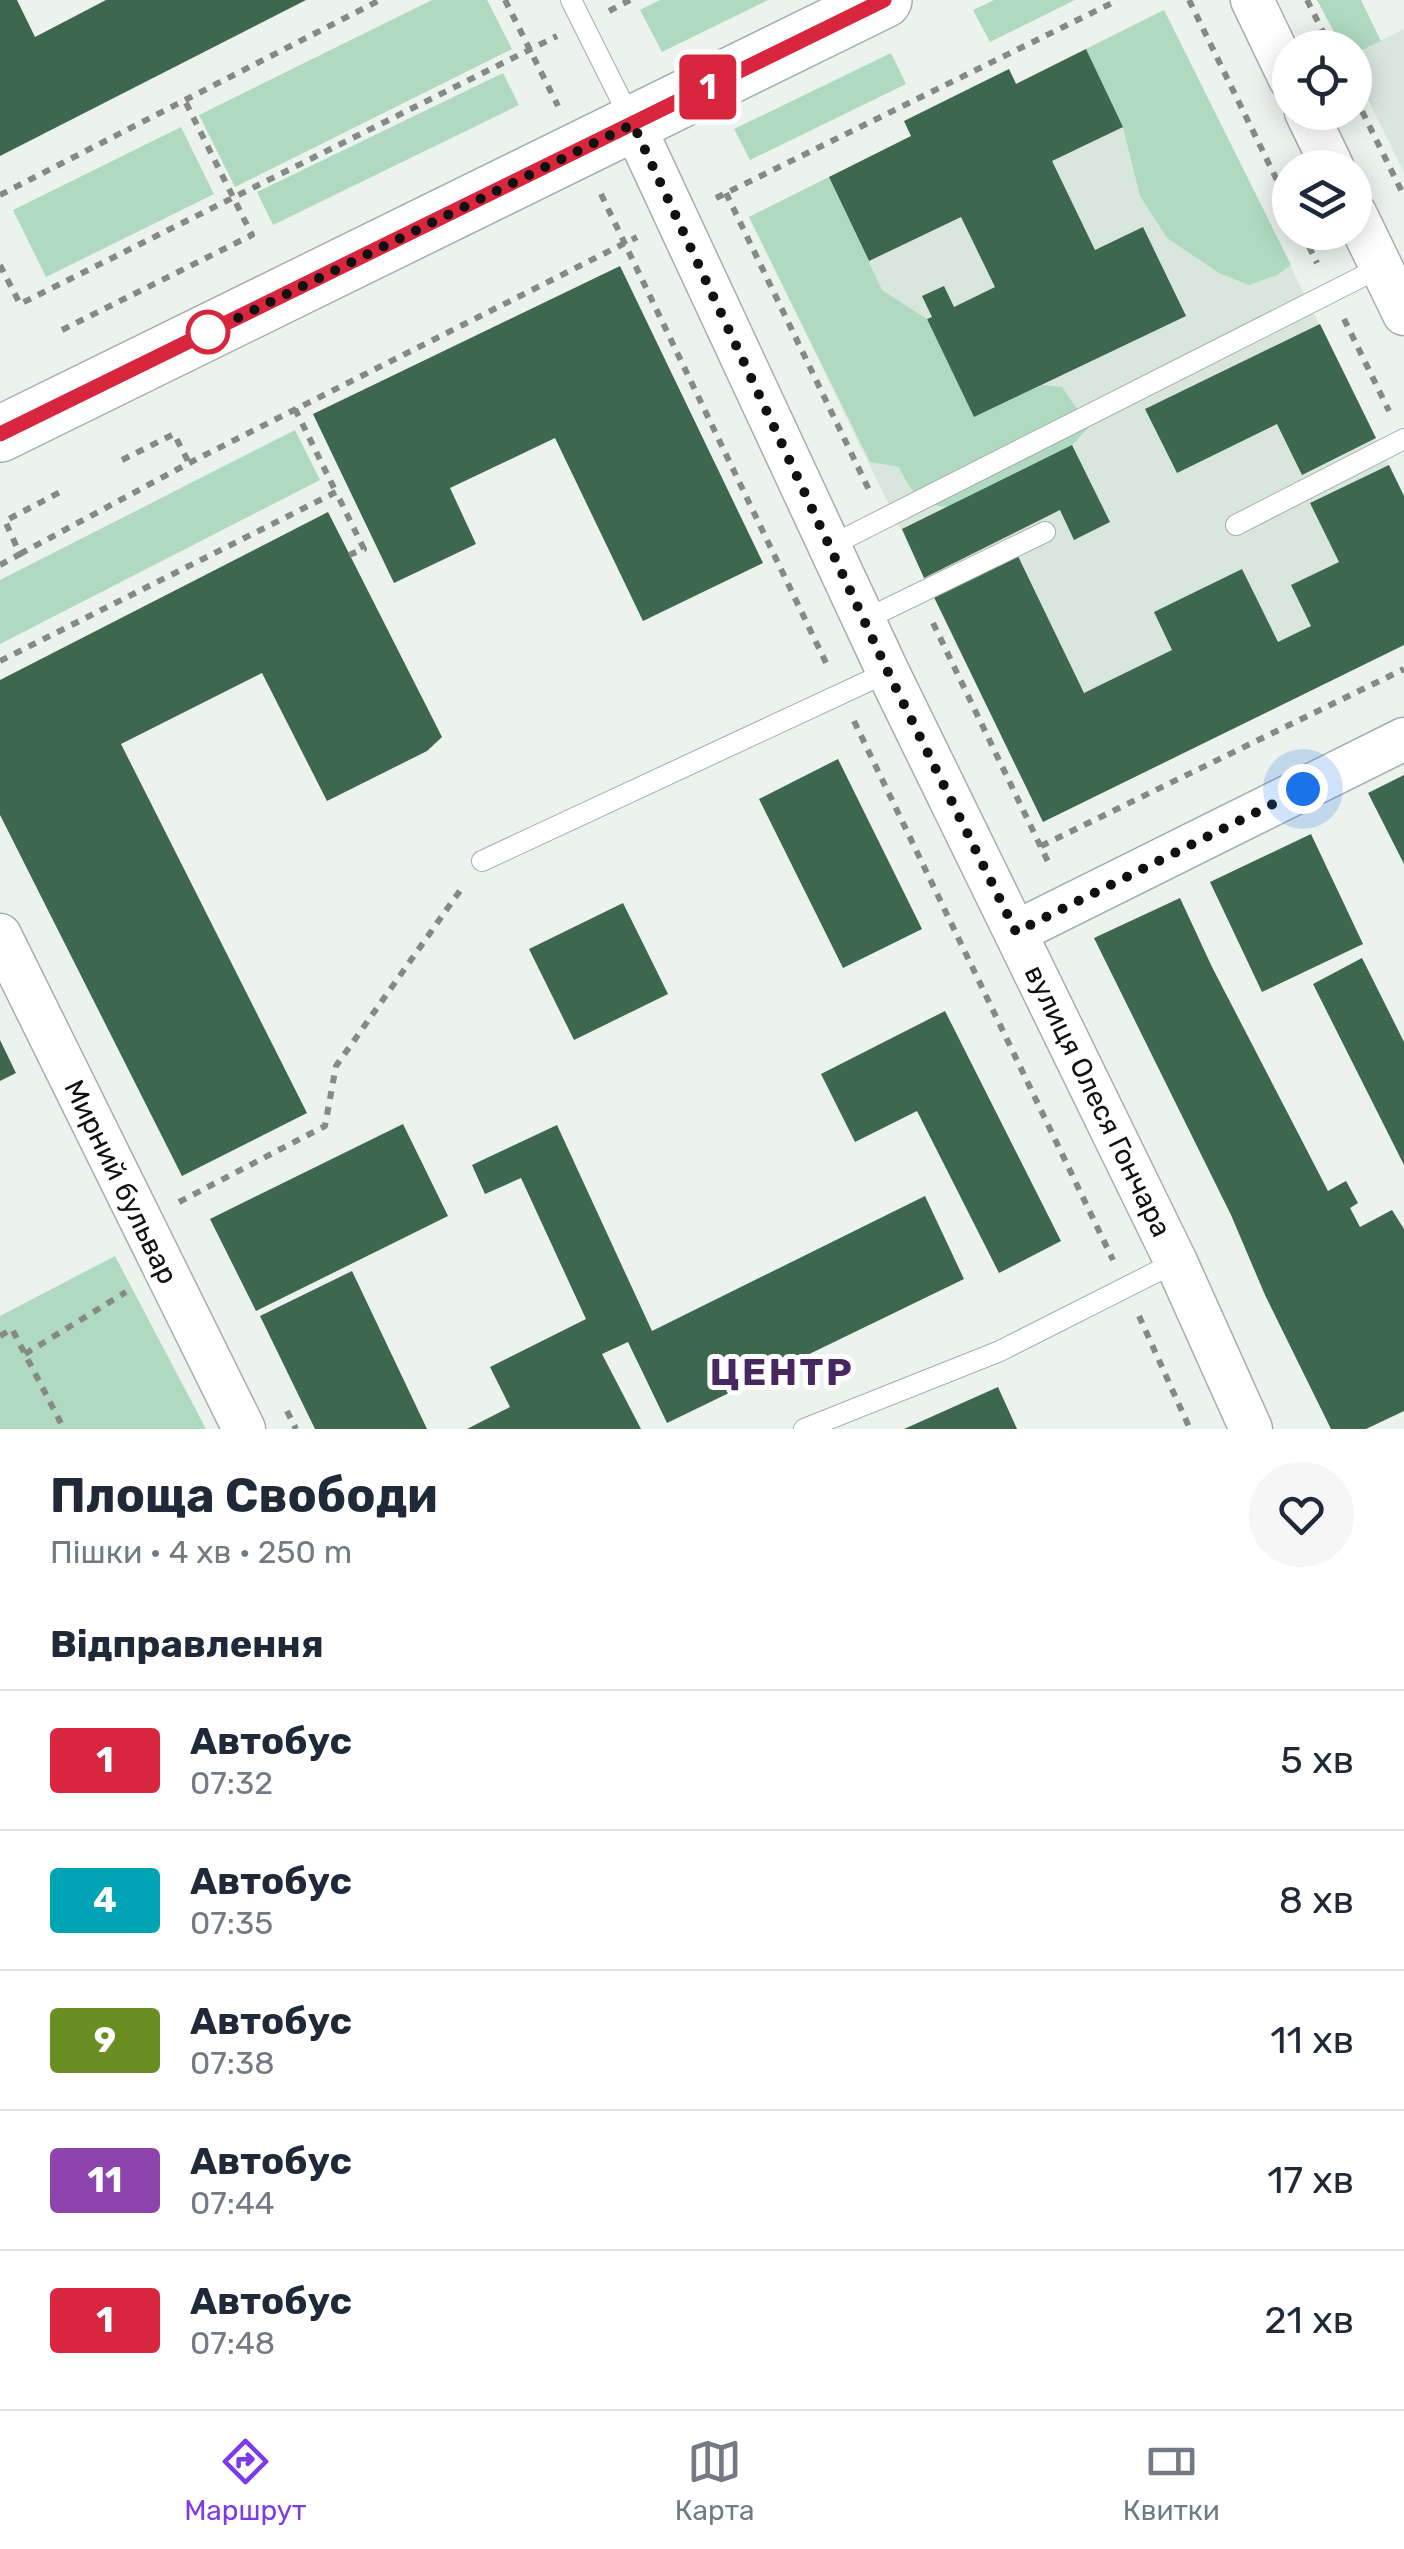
<!DOCTYPE html>
<html lang="uk">
<head>
<meta charset="utf-8">
<style>
	:root { --surface:#fff; --page:#f6f6f7; --text:#1f2937; --muted:#747a83; --line:#e0e1e3; --accent:#7c3aed }
	body { margin:0; font-family:Rubik,sans-serif; background:var(--page); color:var(--text); height:100vh; display:flex; flex-direction:column; font-size:38px; white-space:nowrap }
	* { box-sizing:border-box; margin:0 }
	p { font-size:32px; color:var(--muted) }
	.icon { flex:none; width:55px; height:55px; fill:none; stroke:currentColor; stroke-width:2; stroke-linecap:round; stroke-linejoin:round }
	.map { position:relative; height:1429px; overflow:hidden }
	.panel { display:flex; flex-direction:column; background:var(--surface); flex:1 }
	.panel>* { flex:none }
	.badge { padding:0 20px; border-radius:8px; font-size:35px; line-height:65px }
	.controls { position:absolute; left:1272px; top:30px; display:grid; gap:20px }
	.controls a { display:grid; place-items:center; width:100px; height:100px; border-radius:50%; background:var(--surface); box-shadow:0 5px 25px #0003; font-size:50px }
	.you { position:absolute; width:50px; height:50px; margin:-25px; border:8px solid #fff; border-radius:50%; background:#1a73e8; box-shadow:0 0 0 15px #1a73e833 }
	.map>.badge { position:absolute; translate:-50% -50%; box-shadow:0 0 0 5px #fff }
	h2 { padding:0 50px; font-size:38px; line-height:90px }
	.round { display:grid; place-items:center; flex:none; width:105px; height:105px; border-radius:52px; background:var(--page) }
	.summary { display:flex; align-items:center; justify-content:space-between; height:170px; padding:0 50px }
	h1 { font-size:48px; font-weight:700; line-height:75px }
	ul { padding:0; list-style:none }
	li { display:flex; align-items:center; gap:30px; height:140px; padding:0 50px; border-top:2px solid var(--line) }
	li div { flex:1 }
	li b { display:block; font-size:38px }
	li em { font-style:normal }
	li .badge { min-width:110px; font-weight:700; text-align:center }
	.dock { display:flex; justify-content:space-around; align-items:center; height:140px; border-top:2px solid var(--line); background:var(--surface); font-size:28px; color:var(--muted) }
	.dock a { display:grid; justify-items:center; gap:5px }
	.dock .active { color:var(--accent) }
	.map>svg:first-child { display:block }
	.built { fill:#d9e6de }
	.green { fill:#afdabf }
	.building { fill:#3d674e }
	.lines { fill:none; stroke-linecap:round; stroke-linejoin:round }
	.service-casing { stroke:#a8aeaa; stroke-width:22 }
	.minor-casing { stroke:#a8aeaa; stroke-width:45 }
	.primary-casing { stroke:#a8aeaa; stroke-width:58 }
	.path { stroke:#868a87; stroke-width:6; stroke-dasharray:8 8; stroke-linecap:butt }
	.service { stroke:#fff; stroke-width:20 }
	.minor { stroke:#fff; stroke-width:42 }
	.primary { stroke:#fff; stroke-width:55 }
	.line-casing { stroke:#fff; stroke-width:22 }
	.line { stroke:#d7263d; stroke-width:15 }
	.walk { stroke:#101211; stroke-width:10; stroke-dasharray:0 18 }
	.stop-dot { fill:#fff; stroke:#d7263d; stroke-width:5 }
	.labels { text-anchor:middle; dominant-baseline:central; stroke-width:10; stroke-linejoin:round; paint-order:stroke }
	.street-label { font-size:28px; fill:#101211; stroke:#fff }
	.district-label { font-size:38px; font-weight:bold; letter-spacing:2.5px; fill:#46275f; stroke:#fff }
</style>
</head>
<body>
<div class="map">
<svg width="1404" height="1429" viewBox="0 0 1404 1429">
	<rect width="100%" height="100%" fill="#ecf2ee"/>
	<path class="built" d="M 1164,10 L 1404,496 L 1404,645 L 1043,822 L 749,217 L 911,136 L 904,121 L 1009,69 L 1017,83 Z
		M 1404,29 L 1404,173 L 1355,73 L 1355,53 Z"/>
	<path class="green" d="M 432,0 L 487,0 L 512,49 L 235,187 L 199,115 Z
		M 660,0 L 768,0 L 662,52 L 640,10 Z
		M 994,0 L 1075,0 L 990,42 L 973,10 Z
		M 1317,0 L 1361,0 L 1381,41 L 1355,53 L 1355,48 L 1342,47 Z
		M 1164,10 L 1291,265 L 1277,275 L 1249,285 L 1219,273 L 1167,238 L 1140,196 L 1123,127 L 1086,49 Z
		M 891,53 L 906,84 L 750,160 L 734,129 Z
		M 503,73 L 519,105 L 273,225 L 257,192 Z
		M 181,127 L 214,194 L 46,277 L 13,210 Z
		M 829,177 L 882,290 L 927,319 L 974,417 L 1042,385 L 1062,387 L 1089,427 L 1072,445 L 948,507 C 920,506 911,491 899,467 L 870,462 L 749,217 Z
		M 295,430 L 320,480 L 0,644 L 0,580 Z
		M 115,1256 L 206,1429 L 0,1429 L 0,1316 Z"/>
	<path class="building" d="M 0,0 L 17,0 L 35,37 L 106,0 L 306,0 L 0,156 Z
		M 1086,49 L 1123,127 L 1052,161 L 1095,250 L 1143,227 L 1186,316 L 974,417 L 927,319 L 932,317 L 922,296 L 944,286 L 954,307 L 995,287 L 961,217 L 869,261 L 829,177 L 911,136 L 904,121 L 1009,69 L 1016,84 Z
		M 620,266 L 763,563 L 643,621 L 555,438 L 450,488 L 476,544 L 394,583 L 313,414 Z
		M 1320,324 L 1376,438 L 1302,475 L 1277,424 L 1177,473 L 1145,409 Z
		M 1072,445 L 1110,522 L 1074,540 L 1060,510 L 924,578 L 902,529 Z
		M 1389,465 L 1404,496 L 1404,645 L 1043,822 L 932,593 L 1016,552 L 1084,693 L 1172,650 L 1154,612 L 1242,569 L 1278,642 L 1311,626 L 1291,585 L 1339,562 L 1310,503 Z
		M 328,512 L 442,737 L 427,751 L 327,801 L 262,673 L 121,744 L 307,1113 L 182,1176 L 0,815 L 0,680 Z
		M 838,759 L 922,929 L 843,968 L 759,799 Z
		M 1404,775 L 1404,864 L 1368,793 Z
		M 1311,834 L 1363,944 L 1262,992 L 1210,882 Z
		M 1180,898 L 1212,967 L 1328,1191 L 1346,1181 L 1358,1203 L 1350,1208 L 1360,1227 L 1392,1210 L 1404,1229 L 1404,1411 L 1366,1429 L 1331,1429 L 1265,1295 L 1231,1215 L 1094,938 Z
		M 623,903 L 668,994 L 574,1040 L 529,949 Z
		M 1362,958 L 1404,1042 L 1404,1165 L 1313,984 Z
		M 945,1011 L 1061,1241 L 999,1273 L 917,1111 L 855,1142 L 821,1074 Z
		M 0,1040 L 16,1073 L 0,1081 Z
		M 403,1124 L 448,1216 L 256,1311 L 210,1219 Z
		M 557,1125 L 652,1331 L 925,1196 L 964,1279 L 667,1423 L 628,1342 L 602,1354 L 641,1429 L 467,1429 L 510,1407 L 490,1367 L 586,1319 L 521,1178 L 485,1194 L 472,1165 Z
		M 352,1271 L 427,1429 L 315,1429 L 260,1316 Z
		M 998,1387 L 1017,1429 L 904,1429 Z"/>
	<g class="lines">
		<defs>
			<path id="service" d="M 571,0 L 632,122
				M 1236,525 L 1404,439
				M 830,546 L 1381,267
				M 864,620 L 1045,532
				M 482,861 L 888,672
				M 804,1429 L 1000,1351 L 1176,1262"/>
			<path id="minor" d="M 1252,0 L 1290,79
				M 1306,112 L 1333,168
				M 633,124 L 888,672 L 1176,1262 L 1251,1429
				M 1355,213 L 1404,314
				M 1016,932 L 1404,739
				M 0,935 L 244,1429"/>
			<path id="primary" d="M 0,434 L 884,0"/>
		</defs>
		<use href="#service" class="service-casing"/>
		<use href="#minor" class="minor-casing"/>
		<use href="#primary" class="primary-casing"/>
		<path class="path" d="M 505,0 L 558,106
			M 1189,0 L 1290,207
			M 1307,0 L 1331,48
			M 609,11 L 630,0
			M 1355,97 L 1404,196
			M 726,193 L 869,490
			M 601,194 L 827,665
			M 0,195 L 380,0
			M 716,198 L 1118,0
			M 1302,232 L 1317,263
			M 0,265 L 20,304 L 557,36
			M 1344,319 L 1389,411
			M 62,330 L 252,235 L 185,101
			M 295,409 L 336,492
			M 122,460 L 174,434 L 189,463
			M 20,554 L 189,463 L 637,237
			M 0,565 L 20,554 L 5,521 L 62,491
			M 933,623 L 1051,868
			M 0,661 L 336,492 L 364,549 L 349,555
			M 854,721 L 1113,1260
			M 1041,846 L 1404,669
			M 179,1202 L 325,1126 L 336,1066 L 464,885
			M 1139,1316 L 1190,1429
			M 0,1336 L 12,1329 L 64,1429
			M 25,1354 L 126,1292
			M 287,1411 L 296,1429"/>
		<use href="#service" class="service"/>
		<use href="#minor" class="minor"/>
		<use href="#primary" class="primary"/>
	</g>
	<g class="lines">
		<defs>
			<path id="line" d="M 0,434 L 884,0"/>
		</defs>
		<use href="#line" class="line-casing"/>
		<use href="#line" class="line"/>
		<path class="walk" d="M 208,332 L 199,337 L 633,124 L 888,672 L 1016,932 L 1303,789"/>
	</g>
	<circle class="stop-dot" cx="208" cy="332" r="20"/>
	<g class="labels">
		<g class="street-label">
			<text transform="translate(1098 1101) rotate(64)">вулиця Олеся Гончара</text>
			<text transform="translate(121 1182) rotate(64)">Мирний бульвар</text>
		</g>
		<g class="district-label">
			<text x="782" y="1372">ЦЕНТР</text>
		</g>
	</g>
</svg>
<div class="controls">
<a><svg class="icon" aria-label="locate" viewBox="0 0 24 24"><circle cx="12" cy="12" r="6"/><path d="M12 2v4M12 18v4M2 12h4M18 12h4"/></svg></a>
<a><svg class="icon" aria-label="layers" viewBox="0 0 24 24"><path d="M12 4l9 5-9 5-9-5zM3 14l9 5 9-5"/></svg></a>
</div>
<div class="you" style="left:1303px;top:789px"></div>
<b class="badge" style="left:708px;top:87px;background:#d7263d;color:#fff">1</b>
</div>
<section class="panel">
<div class="summary"><div><h1>Площа Свободи</h1><p>Пішки · 4 хв · 250 m</p></div><a class="round"><svg class="icon" aria-label="heart" viewBox="0 0 24 24"><path d="M12 20l-8-8c-3-5 5-10 8-4 3-6 11-1 8 4z"/></svg></a></div>
<h2>Відправлення</h2>
<ul>
<li><span class="badge" style="background:#d7263d;color:#fff">1</span><div><b>Автобус</b><p>07:32</p></div><em>5 хв</em></li>
<li><span class="badge" style="background:#00a3b4;color:#fff">4</span><div><b>Автобус</b><p>07:35</p></div><em>8 хв</em></li>
<li><span class="badge" style="background:#6b8e23;color:#fff">9</span><div><b>Автобус</b><p>07:38</p></div><em>11 хв</em></li>
<li><span class="badge" style="background:#8e44ad;color:#fff">11</span><div><b>Автобус</b><p>07:44</p></div><em>17 хв</em></li>
<li><span class="badge" style="background:#d7263d;color:#fff">1</span><div><b>Автобус</b><p>07:48</p></div><em>21 хв</em></li>
</ul>
</section>
<nav class="dock">
<a class="active"><svg class="icon" aria-label="directions" viewBox="0 0 24 24"><path d="M12 3l9 9-9 9-9-9zM9 14v-3h6M13 9l2 2-2 2"/></svg>Маршрут</a>
<a><svg class="icon" aria-label="map" viewBox="0 0 24 24"><path d="M3 6l6-2 6 2 6-2v14l-6 2-6-2-6 2zM9 4v14M15 6v14"/></svg>Карта</a>
<a><svg class="icon" aria-label="tickets" viewBox="0 0 24 24"><path d="M3 7h18v10H3zM15 7v10"/></svg>Квитки</a>
</nav>
</body>
</html>
